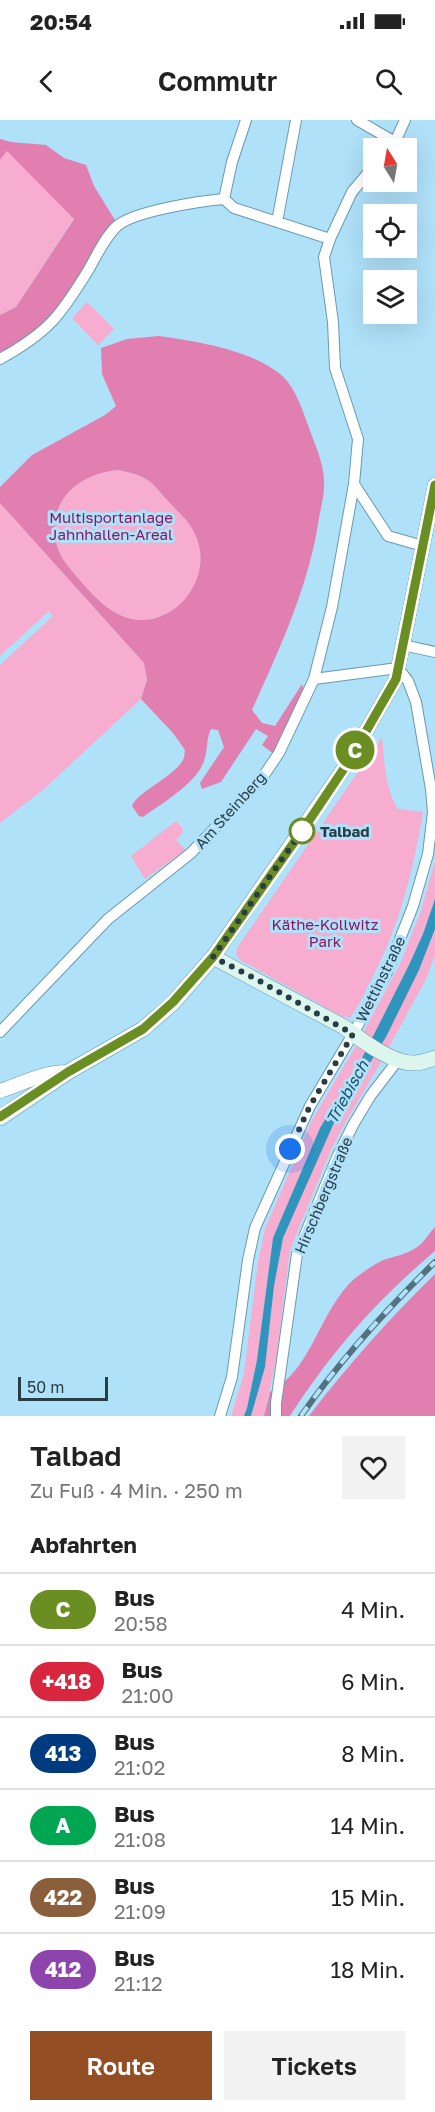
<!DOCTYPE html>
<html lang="de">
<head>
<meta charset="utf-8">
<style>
	:root { --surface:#fff; --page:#f2f2f2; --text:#222; --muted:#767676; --line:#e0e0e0; --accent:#934e24 }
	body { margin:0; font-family:"Golos Text",sans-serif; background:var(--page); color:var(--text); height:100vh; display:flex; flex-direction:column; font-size:22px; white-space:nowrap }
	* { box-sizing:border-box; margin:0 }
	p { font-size:20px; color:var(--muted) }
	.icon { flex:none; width:33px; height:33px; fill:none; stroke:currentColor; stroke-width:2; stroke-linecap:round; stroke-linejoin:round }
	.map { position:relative; height:1296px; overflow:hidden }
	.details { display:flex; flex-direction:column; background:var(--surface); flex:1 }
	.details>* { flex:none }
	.badge { padding:0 12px; border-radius:20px; font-size:21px; line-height:39px }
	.needle { width:39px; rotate:349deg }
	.controls { position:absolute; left:363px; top:18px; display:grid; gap:12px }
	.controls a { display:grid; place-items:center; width:54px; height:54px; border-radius:0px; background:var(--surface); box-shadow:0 6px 24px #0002; font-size:30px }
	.scale { position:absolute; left:18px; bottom:15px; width:90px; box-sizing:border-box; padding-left:6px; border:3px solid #293d47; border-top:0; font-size:16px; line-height:21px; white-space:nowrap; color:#293d47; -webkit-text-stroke:4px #afe1f9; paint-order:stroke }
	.you { position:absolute; width:30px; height:30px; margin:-15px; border:4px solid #fff; border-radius:50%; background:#1a73e8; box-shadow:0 0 0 9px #1a73e833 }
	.map>.badge { position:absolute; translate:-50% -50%; box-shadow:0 0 0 3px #fff }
	h2 { padding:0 30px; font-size:22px; line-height:54px }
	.round { display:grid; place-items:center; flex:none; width:63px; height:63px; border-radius:0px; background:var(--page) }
	.overview { display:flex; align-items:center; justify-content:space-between; height:102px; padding:0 30px }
	h1 { font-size:28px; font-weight:600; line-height:45px }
	.cta { display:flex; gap:12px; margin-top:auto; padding:12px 30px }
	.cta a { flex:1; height:69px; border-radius:0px; background:var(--accent); color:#fff; font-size:24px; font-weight:600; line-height:69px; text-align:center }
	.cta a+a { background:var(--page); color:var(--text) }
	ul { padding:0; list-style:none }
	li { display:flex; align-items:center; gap:18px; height:72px; padding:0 30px; border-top:2px solid var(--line) }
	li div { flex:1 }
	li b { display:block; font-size:22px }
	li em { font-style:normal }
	li .badge { min-width:66px; font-weight:700; text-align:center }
	.status { display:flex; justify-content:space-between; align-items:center; height:42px; padding:0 30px; background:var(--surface); direction:ltr }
	.status svg { height:16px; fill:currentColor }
	header { display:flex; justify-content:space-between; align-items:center; height:78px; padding:0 30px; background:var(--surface); font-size:27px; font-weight:600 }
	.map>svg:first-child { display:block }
	.green { fill:#f7add0 }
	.forest { fill:#e27fb1; fill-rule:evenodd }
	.water { fill:#3095bd }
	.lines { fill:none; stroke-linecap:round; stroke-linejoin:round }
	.minor-casing { stroke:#6999af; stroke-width:12 }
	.tertiary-casing { stroke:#6999af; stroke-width:15 }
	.secondary-casing { stroke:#6999af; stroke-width:16 }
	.minor { stroke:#fff; stroke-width:10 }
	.tertiary { stroke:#fff; stroke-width:14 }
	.secondary { stroke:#ddf6ed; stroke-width:15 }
	.rail-casing { stroke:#53717f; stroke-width:6 }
	.rail { stroke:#afe1f9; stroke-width:4; stroke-dasharray:11; stroke-linecap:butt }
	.line-casing { stroke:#fff; stroke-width:14 }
	.line { stroke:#6b8e23; stroke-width:9 }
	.walk { stroke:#293d47; stroke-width:6; stroke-dasharray:0 10.8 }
	.stop-dot { fill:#fff; stroke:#6b8e23; stroke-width:3 }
	.labels { text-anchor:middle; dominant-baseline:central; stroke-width:6; stroke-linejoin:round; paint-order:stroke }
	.park-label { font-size:15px; fill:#8c155e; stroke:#afe1f9 }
	.street-label { font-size:15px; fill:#293d47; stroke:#afe1f9 }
	.stop-label { font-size:15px; font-weight:bold; fill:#293d47; stroke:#afe1f9; text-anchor:start }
	.water-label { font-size:16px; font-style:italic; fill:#1b5066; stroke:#afe1f9 }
</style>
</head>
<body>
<div class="status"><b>20:54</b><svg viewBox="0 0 49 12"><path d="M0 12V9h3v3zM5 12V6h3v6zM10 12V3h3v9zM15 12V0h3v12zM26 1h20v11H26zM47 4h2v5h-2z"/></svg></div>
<header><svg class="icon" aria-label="back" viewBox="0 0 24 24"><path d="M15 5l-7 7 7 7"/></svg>Commutr<svg class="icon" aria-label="search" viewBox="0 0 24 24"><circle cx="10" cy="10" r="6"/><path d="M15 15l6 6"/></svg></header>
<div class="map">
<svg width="435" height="1296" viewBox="0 0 435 1296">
	<rect width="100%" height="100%" fill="#afe1f9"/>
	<path class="green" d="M 7,30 L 74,98 L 16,187 L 0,195 L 0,40 Z
		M 87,182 L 114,209 L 98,225 L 72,198 Z
		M 119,350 C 129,353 140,354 149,361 C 156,366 162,375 168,381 C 177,391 188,400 194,412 C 210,442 196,479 166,494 C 127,513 100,484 77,457 C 68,446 59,437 56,422 C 47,380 80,353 119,350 Z
		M 0,383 L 144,543 L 147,560 L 141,579 L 44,669 L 0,703 L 0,545 L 53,496 L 49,491 L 0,536 Z
		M 382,617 C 384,640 385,669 398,689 L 423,692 C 413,753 398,811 368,866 C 363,877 357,888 350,898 L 341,896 L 240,840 L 236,835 L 237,828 Z
		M 176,701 L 183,709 L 182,713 L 176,720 L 186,730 L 145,759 L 131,736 Z
		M 435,741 L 435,779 L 423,814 L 408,847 L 361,940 L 320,1008 L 273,1118 L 257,1240 L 247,1288 L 244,1296 L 231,1296 L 244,1254 L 258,1142 L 265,1109 L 312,1000 L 353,931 L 400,844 L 421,791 Z
		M 435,809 L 435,836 L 425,861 L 377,949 L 342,1008 L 330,1032 L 290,1130 L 276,1240 L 264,1296 L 251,1296 L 265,1247 L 274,1166 L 283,1118 L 325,1021 L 419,850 Z"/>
	<path class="forest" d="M 0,19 L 11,22 L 46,25 L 64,38 L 86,45 L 94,66 L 118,105 L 68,183 L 0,239 L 0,195 L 16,187 L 74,99 L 7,31 L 0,40 Z
		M 159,216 C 195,221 251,230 280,254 C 294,265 302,288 308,305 C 314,323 324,342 324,362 C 325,373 321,386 319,398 C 309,466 280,528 252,590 L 262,603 L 275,606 L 302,564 L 304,573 L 275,635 L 262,625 L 268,616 L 256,609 L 221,662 L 202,669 L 200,663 L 224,627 L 218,610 L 211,609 C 206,619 208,630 204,641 C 197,663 161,684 143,697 L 139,696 L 132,686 C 137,672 175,656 183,640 C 185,637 184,634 185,630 L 173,613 L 141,579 L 147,560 L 144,543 L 0,383 L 0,367 L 32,335 L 105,295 L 116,286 L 102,254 L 101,228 L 127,219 ZM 119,350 C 129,353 140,354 149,361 C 156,366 162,375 168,381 C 177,391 188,400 194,412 C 210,442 195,479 166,494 C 127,513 100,484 77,457 C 68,446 59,437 56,422 C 47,380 80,353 119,350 Z
		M 435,1107 L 435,1131 C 376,1181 332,1231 290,1296 L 264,1296 L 270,1272 C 311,1249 318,1198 348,1165 C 355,1157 377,1142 386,1139 C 397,1136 407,1134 417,1127 C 424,1123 429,1113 435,1107 Z
		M 435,1154 L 435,1296 L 309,1296 C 347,1246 390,1198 435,1154 Z"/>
	<path class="water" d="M 435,779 L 435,809 L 419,850 L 386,917 L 337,996 L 283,1118 L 274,1166 L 265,1247 L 251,1296 L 244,1296 L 247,1288 L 257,1240 L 273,1118 L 320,1008 L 361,940 L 408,847 L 423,814 Z"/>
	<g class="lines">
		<defs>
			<path id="minor" d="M 357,0 L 395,22
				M 389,28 L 395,22 L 405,0
				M 224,79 L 232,42 L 246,0
				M 277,102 L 296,0
				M 0,239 C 49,212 61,195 89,149 C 97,135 105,117 117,106 C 134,91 201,81 224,79 L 234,88 L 330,119
				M 354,364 L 388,416 L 423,426
				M 403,525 L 435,532
				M 0,912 L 108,799 L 191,733 L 260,661 L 279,633 L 314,559 L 332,487 L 354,364 L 358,319 L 335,248 L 333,202 L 324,137 L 330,119 L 352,72 L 374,46
				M 220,1296 L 232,1257 L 248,1140 L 255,1108 L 310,986 L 353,914 L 387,852 L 413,786 L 428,734 L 433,692 L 431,669 L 416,582 L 408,561 L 398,548 L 314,559
				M 276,1296 L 276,1283 L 297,1134 L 338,1035 L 353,1005 L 371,975 L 398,940"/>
			<path id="tertiary" d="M 213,837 L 349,641 L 396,559 L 435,365
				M 0,971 C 24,963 42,952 68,952"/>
			<path id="secondary" d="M 0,998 L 68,952 L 143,909 L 173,883 L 213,837 L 344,907 C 361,920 394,945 416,943 C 423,942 429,940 435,938"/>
		</defs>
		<use href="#minor" class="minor-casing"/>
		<use href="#tertiary" class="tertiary-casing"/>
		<use href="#secondary" class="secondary-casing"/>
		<use href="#minor" class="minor"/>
		<use href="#tertiary" class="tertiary"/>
		<use href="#secondary" class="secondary"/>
		<defs>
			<path id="rail" d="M 301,1296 C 340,1240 386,1190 435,1142"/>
		</defs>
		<use href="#rail" class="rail-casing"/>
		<use href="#rail" class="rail"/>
	</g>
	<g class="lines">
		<defs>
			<path id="line" d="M 0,997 L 68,952 L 143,909 L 173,882 L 213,837 L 302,711 L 349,641 L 396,559 L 435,365"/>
		</defs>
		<use href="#line" class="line-casing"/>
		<use href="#line" class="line"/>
		<path class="walk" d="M 290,1029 L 310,986 L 353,914 L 256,859 L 213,837 L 302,711"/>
	</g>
	<circle class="stop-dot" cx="302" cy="711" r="12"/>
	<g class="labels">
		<g class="park-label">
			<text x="111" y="397">Multisportanlage<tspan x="111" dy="17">Jahnhallen-Areal</tspan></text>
			<text x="325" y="804">Käthe-Kollwitz<tspan x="325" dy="17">Park</tspan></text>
		</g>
		<g class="street-label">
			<text transform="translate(230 690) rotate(-48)">Am Steinberg</text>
			<text transform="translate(380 859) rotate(-64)">Wettinstraße</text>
			<text transform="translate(323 1075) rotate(-67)">Hirschbergstraße</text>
		</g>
		<g class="stop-label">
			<text x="320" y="711">Talbad</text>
		</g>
		<g class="water-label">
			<text transform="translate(347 972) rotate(-61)">Triebisch</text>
		</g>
	</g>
</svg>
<div class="controls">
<a><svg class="needle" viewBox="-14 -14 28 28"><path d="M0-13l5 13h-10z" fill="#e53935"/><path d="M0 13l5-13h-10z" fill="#767676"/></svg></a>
<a><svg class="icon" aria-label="locate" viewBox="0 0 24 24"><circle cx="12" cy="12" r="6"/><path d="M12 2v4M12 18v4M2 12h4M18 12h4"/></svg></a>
<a><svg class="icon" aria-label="layers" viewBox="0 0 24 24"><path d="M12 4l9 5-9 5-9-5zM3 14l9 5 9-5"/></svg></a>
</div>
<div class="scale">50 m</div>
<div class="you" style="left:290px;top:1029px"></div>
<b class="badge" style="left:355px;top:630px;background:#6b8e23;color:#fff">C</b>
</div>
<section class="details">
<div class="overview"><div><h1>Talbad</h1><p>Zu Fuß · 4 Min. · 250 m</p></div><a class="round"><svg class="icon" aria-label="heart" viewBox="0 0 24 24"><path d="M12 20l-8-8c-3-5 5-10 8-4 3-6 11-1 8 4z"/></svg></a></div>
<h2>Abfahrten</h2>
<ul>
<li><span class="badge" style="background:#6b8e23;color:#fff">C</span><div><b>Bus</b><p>20:58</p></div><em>4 Min.</em></li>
<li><span class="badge" style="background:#d7263d;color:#fff">+418</span><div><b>Bus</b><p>21:00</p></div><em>6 Min.</em></li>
<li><span class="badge" style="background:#003b80;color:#fff">413</span><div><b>Bus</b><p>21:02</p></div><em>8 Min.</em></li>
<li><span class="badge" style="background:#00a651;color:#fff">A</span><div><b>Bus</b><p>21:08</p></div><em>14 Min.</em></li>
<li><span class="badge" style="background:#8b5e3c;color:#fff">422</span><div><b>Bus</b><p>21:09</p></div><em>15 Min.</em></li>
<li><span class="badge" style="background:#8e44ad;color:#fff">412</span><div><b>Bus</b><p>21:12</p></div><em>18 Min.</em></li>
</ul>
<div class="cta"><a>Route</a><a>Tickets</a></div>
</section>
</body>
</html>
